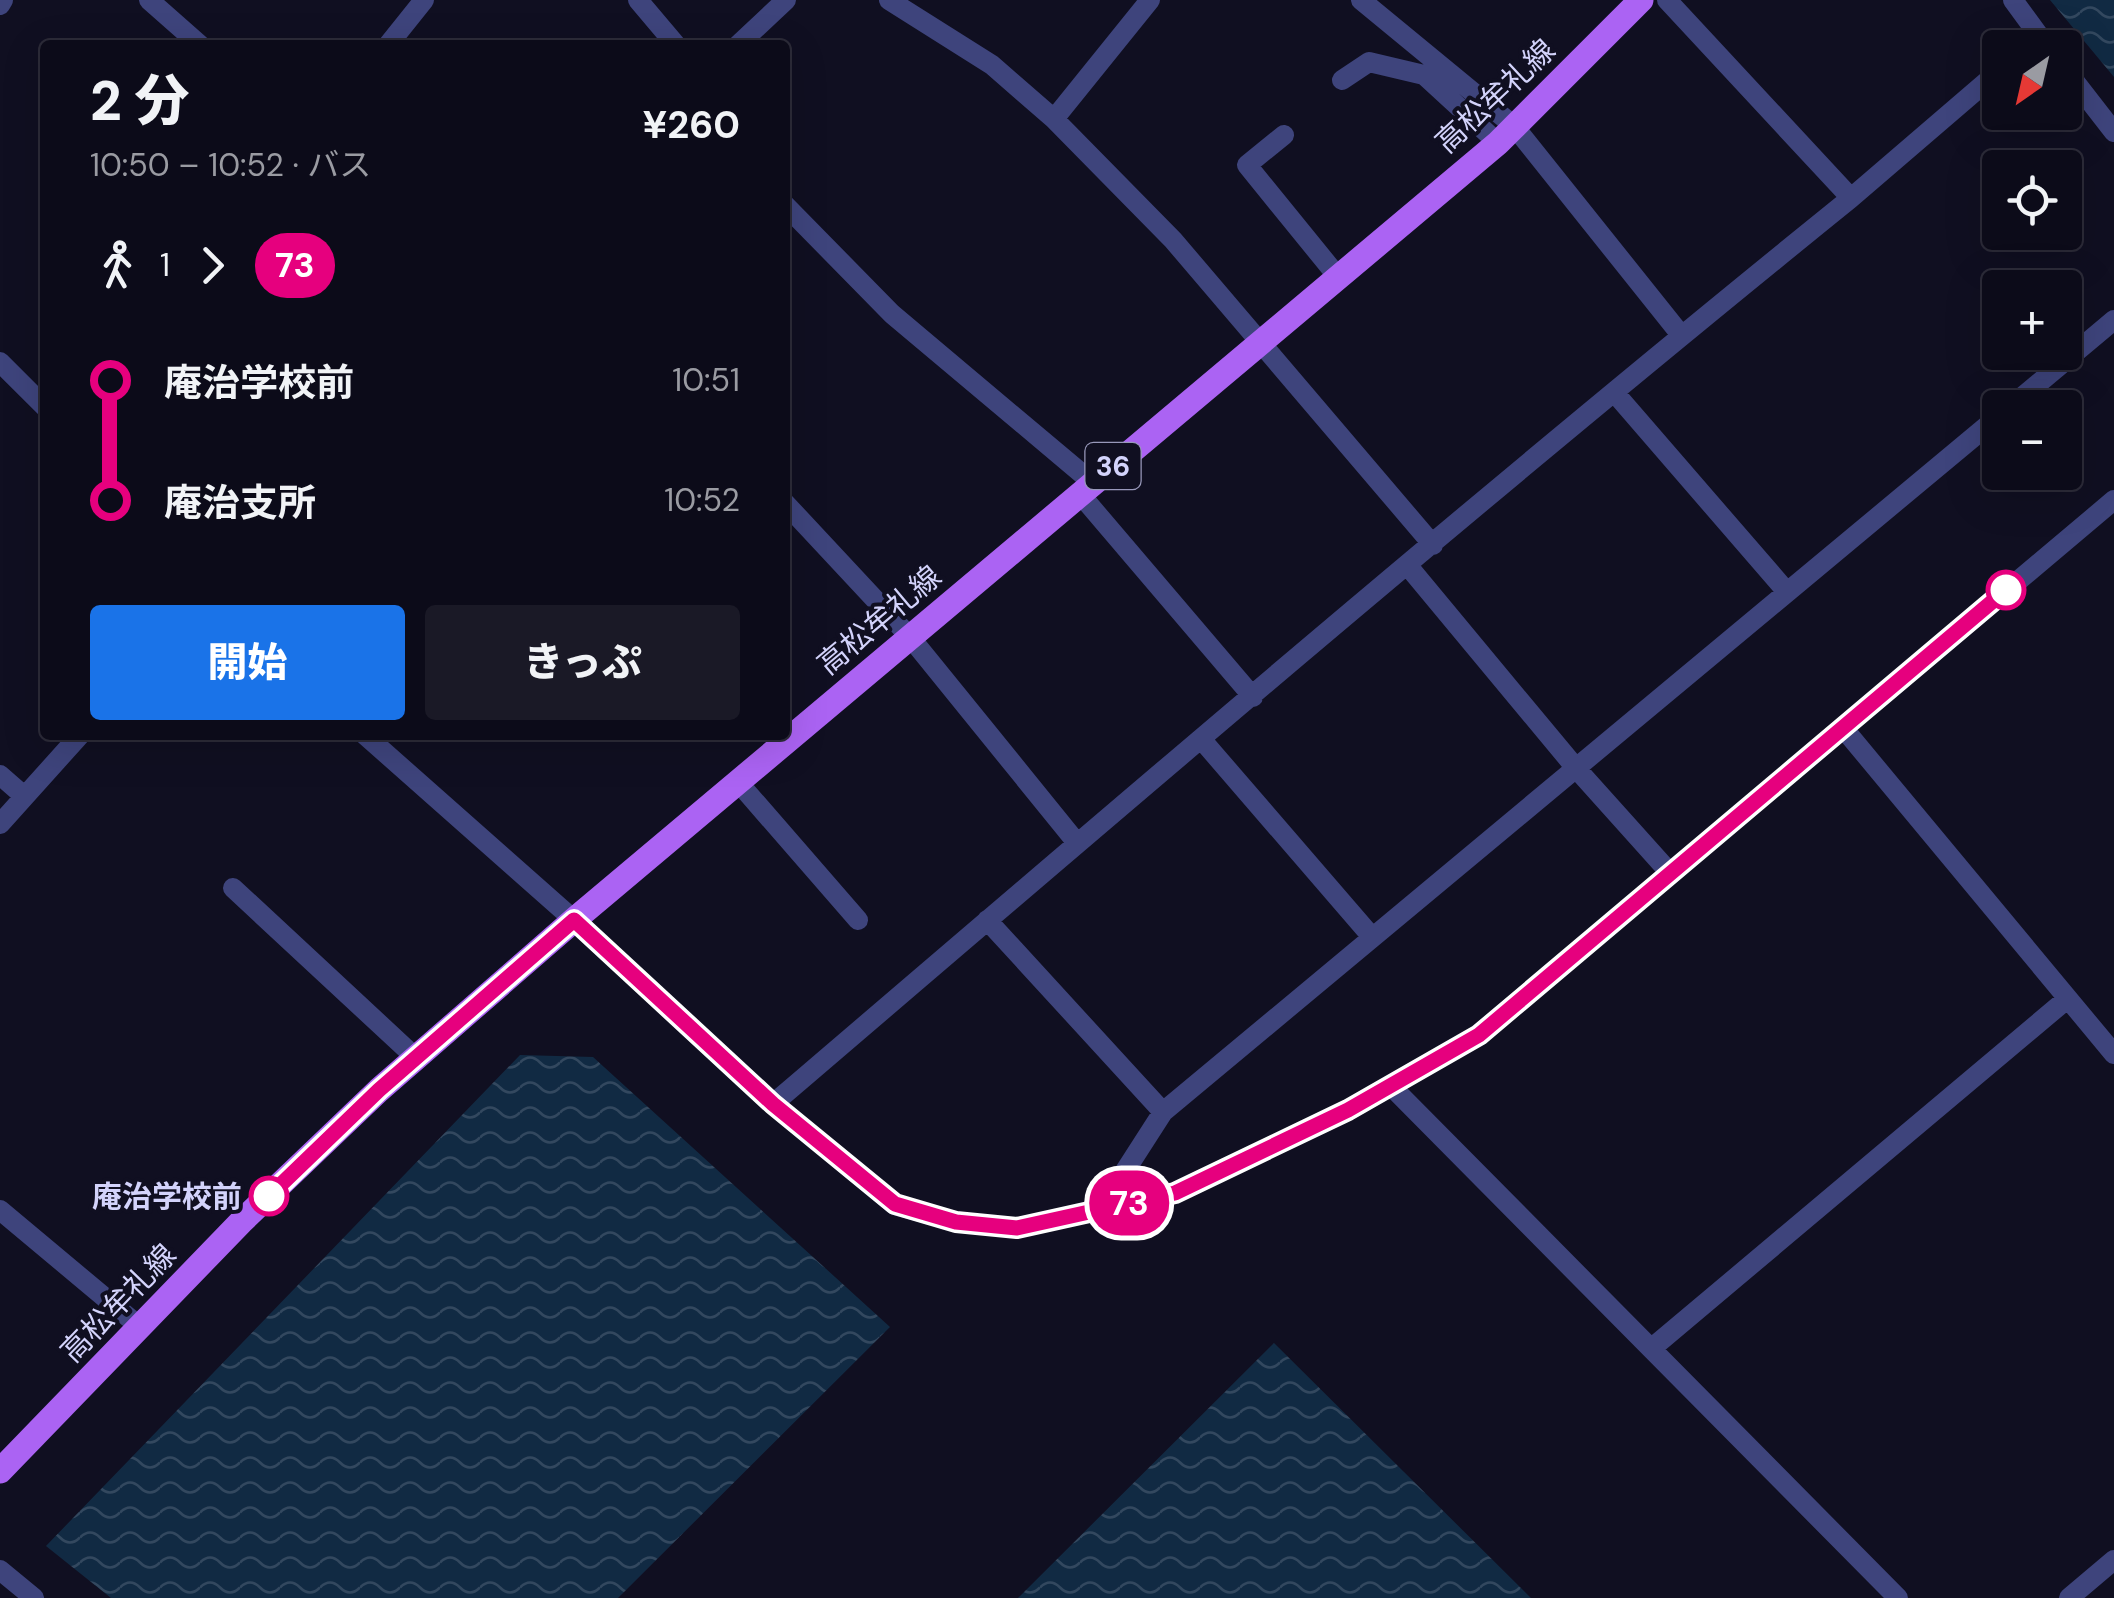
<!DOCTYPE html>
<html lang="ja">
<head>
<meta charset="utf-8">
<style>
	:root { --surface:#0c0b19; --page:#1a1926; --text:#f1f3f6; --muted:#9a9ba2; --line:#2c2b38; --accent:#1a73e8 }
	body { margin:0; font-family:"DM Sans","Noto Sans JP",sans-serif; background:var(--page); color:var(--text); height:100vh; display:flex; flex-direction:column; font-size:38px; white-space:nowrap }
	* { box-sizing:border-box; margin:0 }
	p { font-size:32px; color:var(--muted) }
	.icon { flex:none; width:55px; height:55px; fill:none; stroke:currentColor; stroke-width:2; stroke-linecap:round; stroke-linejoin:round }
	.map { position:relative; flex:1; overflow:hidden }
	.drawer { position:absolute; left:40px; top:40px; width:750px; height:700px; display:flex; flex-direction:column; background:var(--surface); border-radius:10px; box-shadow:0 10px 40px #0002,0 0 0 2px var(--line) }
	.drawer>* { flex:none }
	.badge { padding:0 20px; border-radius:32px; font-size:35px; line-height:65px }
	.needle { width:65px; rotate:214deg }
	.controls { position:absolute; left:1982px; top:30px; display:grid; gap:20px }
	.controls a { display:grid; place-items:center; width:100px; height:100px; border-radius:10px; background:var(--surface); box-shadow:0 10px 40px #0002,0 0 0 2px var(--line); font-size:50px }
	.map>.badge { position:absolute; translate:-50% -50%; box-shadow:0 0 0 5px #fff }
	.legs { display:flex; align-items:center; gap:15px; height:110px; padding:0 50px; font-size:32px }
	.legs p { margin-inline-start:auto }
	.headline { display:flex; align-items:center; justify-content:space-between; height:170px; padding:0 50px }
	h1 { font-size:55px; font-weight:800; line-height:75px }
	.action { display:flex; gap:20px; margin-top:auto; padding:20px 50px }
	.action a { flex:1; height:115px; border-radius:10px; background:var(--accent); color:#fff; font-size:40px; font-weight:800; line-height:115px; text-align:center }
	.action a+a { background:var(--page); color:var(--text) }
	ul { padding:0 50px; list-style:none }
	li { display:flex; align-items:center; gap:35px; height:120px; font-size:38px }
	li i { display:grid; place-items:center; width:15px; height:100%; margin:0 12px; background:currentColor }
	li i::after { content:''; width:25px; height:25px; margin:-12px; border:8px solid; border-radius:50%; background:var(--surface) }
	li p { margin-inline-start:auto }
	li:first-child i { background:linear-gradient(#0000 50%,currentColor 0) }
	li:last-child i { background:linear-gradient(currentColor 50%,#0000 0) }
	.map>svg:first-child { display:block }
	.water { fill:url(#water-waves) }
	.lines { fill:none; stroke-linecap:round; stroke-linejoin:round }
	.minor { stroke:#3e447c; stroke-width:20 }
	.tertiary { stroke:#3e447c; stroke-width:20 }
	.primary { stroke:#ab63f3; stroke-width:25 }
	.line-1-casing { stroke:#fff; stroke-width:22 }
	.line-1 { stroke:#e6007e; stroke-width:15 }
	.stop-1-dot { fill:#fff; stroke:#e6007e; stroke-width:5 }
	.labels { text-anchor:middle; dominant-baseline:central; stroke-width:8; stroke-linejoin:round; paint-order:stroke }
	.shield { fill:#100f21; stroke:#9898ba; stroke-width:2.5 }
	.shield-label { font-size:28px; font-weight:bold; fill:#d3d3fb }
	.street-label { font-size:30px; fill:#d3d3fb; stroke:#100f21 }
	.stop-label { font-size:30px; font-weight:bold; fill:#d3d3fb; stroke:#100f21; text-anchor:end }
</style>
</head>
<body>
<div class="map">
<svg width="2114" height="1598" viewBox="0 0 2114 1598">
	<defs>
		<pattern id="water-waves" width="16" height="10" patternUnits="userSpaceOnUse" patternTransform="scale(2.5)"><rect width="16" height="10" fill="#112a43"/><path d="M0 5q4-4 8 0t8 0" fill="none" stroke="#33485f"/></pattern>
	</defs>
	<rect width="100%" height="100%" fill="#100f21"/>
	<path class="water" d="M 2050,0 L 2114,0 L 2114,77 Z
		M 520,1055 L 593,1057 L 890,1327 L 618,1598 L 111,1598 L 46,1546 Z
		M 1274,1343 L 1531,1598 L 1018,1598 Z"/>
	<g class="lines">
		<path class="minor" d="M 149,0 L 200,45
			M 638,0 L 676,45
			M 889,0 L 992,65 L 1054,119 L 1173,240 L 1433,545
			M 1361,0 L 1514,126 L 1681,335
			M 2013,0 L 2048,48
			M 0,5 L 3,0
			M 388,45 L 424,0
			M 738,45 L 786,0
			M 2065,69 L 2114,132
			M 1342,80 L 1369,62 L 1424,75 L 1498,143
			M 1054,119 L 1150,0
			M 1284,135 L 1247,165 L 1338,277
			M 1851,198 L 2000,70
			M 785,205 L 892,314 L 1093,483
			M 0,362 L 45,407
			M 1614,392 L 1787,592
			M 2009,408 L 2114,320
			M 1080,494 L 1253,697
			M 785,503 L 910,637 L 1077,843
			M 1408,566 L 1575,767 L 1671,874
			M 1844,729 L 2114,1054
			M 1202,740 L 1372,937
			M 0,775 L 24,796
			M 738,782 L 858,920
			M 0,824 L 80,735
			M 233,888 L 416,1058
			M 987,920 L 1163,1112
			M 1391,1086 L 1898,1598
			M 773,1104 C 1129,799 1486,493 1851,198 L 1667,0
			M 0,1210 L 140,1327
			M 1100,1210 L 1163,1112 L 2000,415
			M 1652,1348 L 2067,999
			M 0,1570 L 34,1598
			M 2069,1598 L 2114,1560"/>
		<path class="tertiary" d="M 365,735 L 574,920 L 773,1104 L 895,1205 L 957,1222 L 1017,1228 L 1175,1193 L 1349,1110 L 1479,1035 L 2114,500"/>
		<path class="primary" d="M 0,1471 L 241,1222 L 379,1090 L 574,920 L 1498,143 L 1641,0"/>
	</g>
	<g class="lines">
		<defs>
			<path id="line-1" d="M 269,1196 L 379,1090 L 574,920 L 773,1104 L 895,1204 L 956,1222 L 1017,1228 L 1175,1193 L 1348,1110 L 1479,1035 L 2006,590"/>
		</defs>
		<use href="#line-1" class="line-1-casing"/>
		<use href="#line-1" class="line-1"/>
	</g>
	<g class="stop-1-dot">
		<circle cx="2006" cy="590" r="18"/>
		<circle cx="269" cy="1196" r="18"/>
	</g>
	<g class="labels">
		<rect class="shield" x="1085.5" y="443" width="55" height="46" rx="8"/>
		<g class="shield-label">
			<text x="1113" y="466">36</text>
		</g>
		<g class="street-label">
			<text transform="translate(1495 96) rotate(-43)">高松牟礼線</text>
			<text transform="translate(879 620) rotate(-40)">高松牟礼線</text>
			<text transform="translate(118 1303) rotate(-46)">高松牟礼線</text>
		</g>
		<g class="stop-label">
			<text x="242" y="1196">庵治学校前</text>
		</g>
	</g>
</svg>
<div class="controls">
<a><svg class="needle" viewBox="-14 -14 28 28"><path d="M0-13l5 13h-10z" fill="#e53935"/><path d="M0 13l5-13h-10z" fill="#9a9ba2"/></svg></a>
<a><svg class="icon" aria-label="locate" viewBox="0 0 24 24"><circle cx="12" cy="12" r="6"/><path d="M12 2v4M12 18v4M2 12h4M18 12h4"/></svg></a>
<a>+</a>
<a>−</a>
</div>
<b class="badge" style="left:1129px;top:1203px;background:#e6007e;color:#fff">73</b>
<section class="drawer">
<div class="headline"><div><h1>2 分</h1><p>10:50 – 10:52 · バス</p></div><b>¥260</b></div>
<div class="legs"><svg class="icon" aria-label="walk" viewBox="0 0 24 24"><circle cx="13" cy="4" r="2"/><path d="M13 8l-2 6 4 7M11 14l-3 7M7 12l3-4h3l4 4"/></svg>1<svg class="icon" aria-label="forward" viewBox="0 0 24 24"><path d="M9 5l7 7-7 7"/></svg><b class="badge" style="background:#e6007e;color:#fff">73</b></div>
<ul>
<li><i style="color:#e6007e"></i><b>庵治学校前</b><p>10:51</p></li>
<li><i style="color:#e6007e"></i><b>庵治支所</b><p>10:52</p></li>
</ul>
<div class="action"><a>開始</a><a>きっぷ</a></div>
</section>
</div>
</body>
</html>
